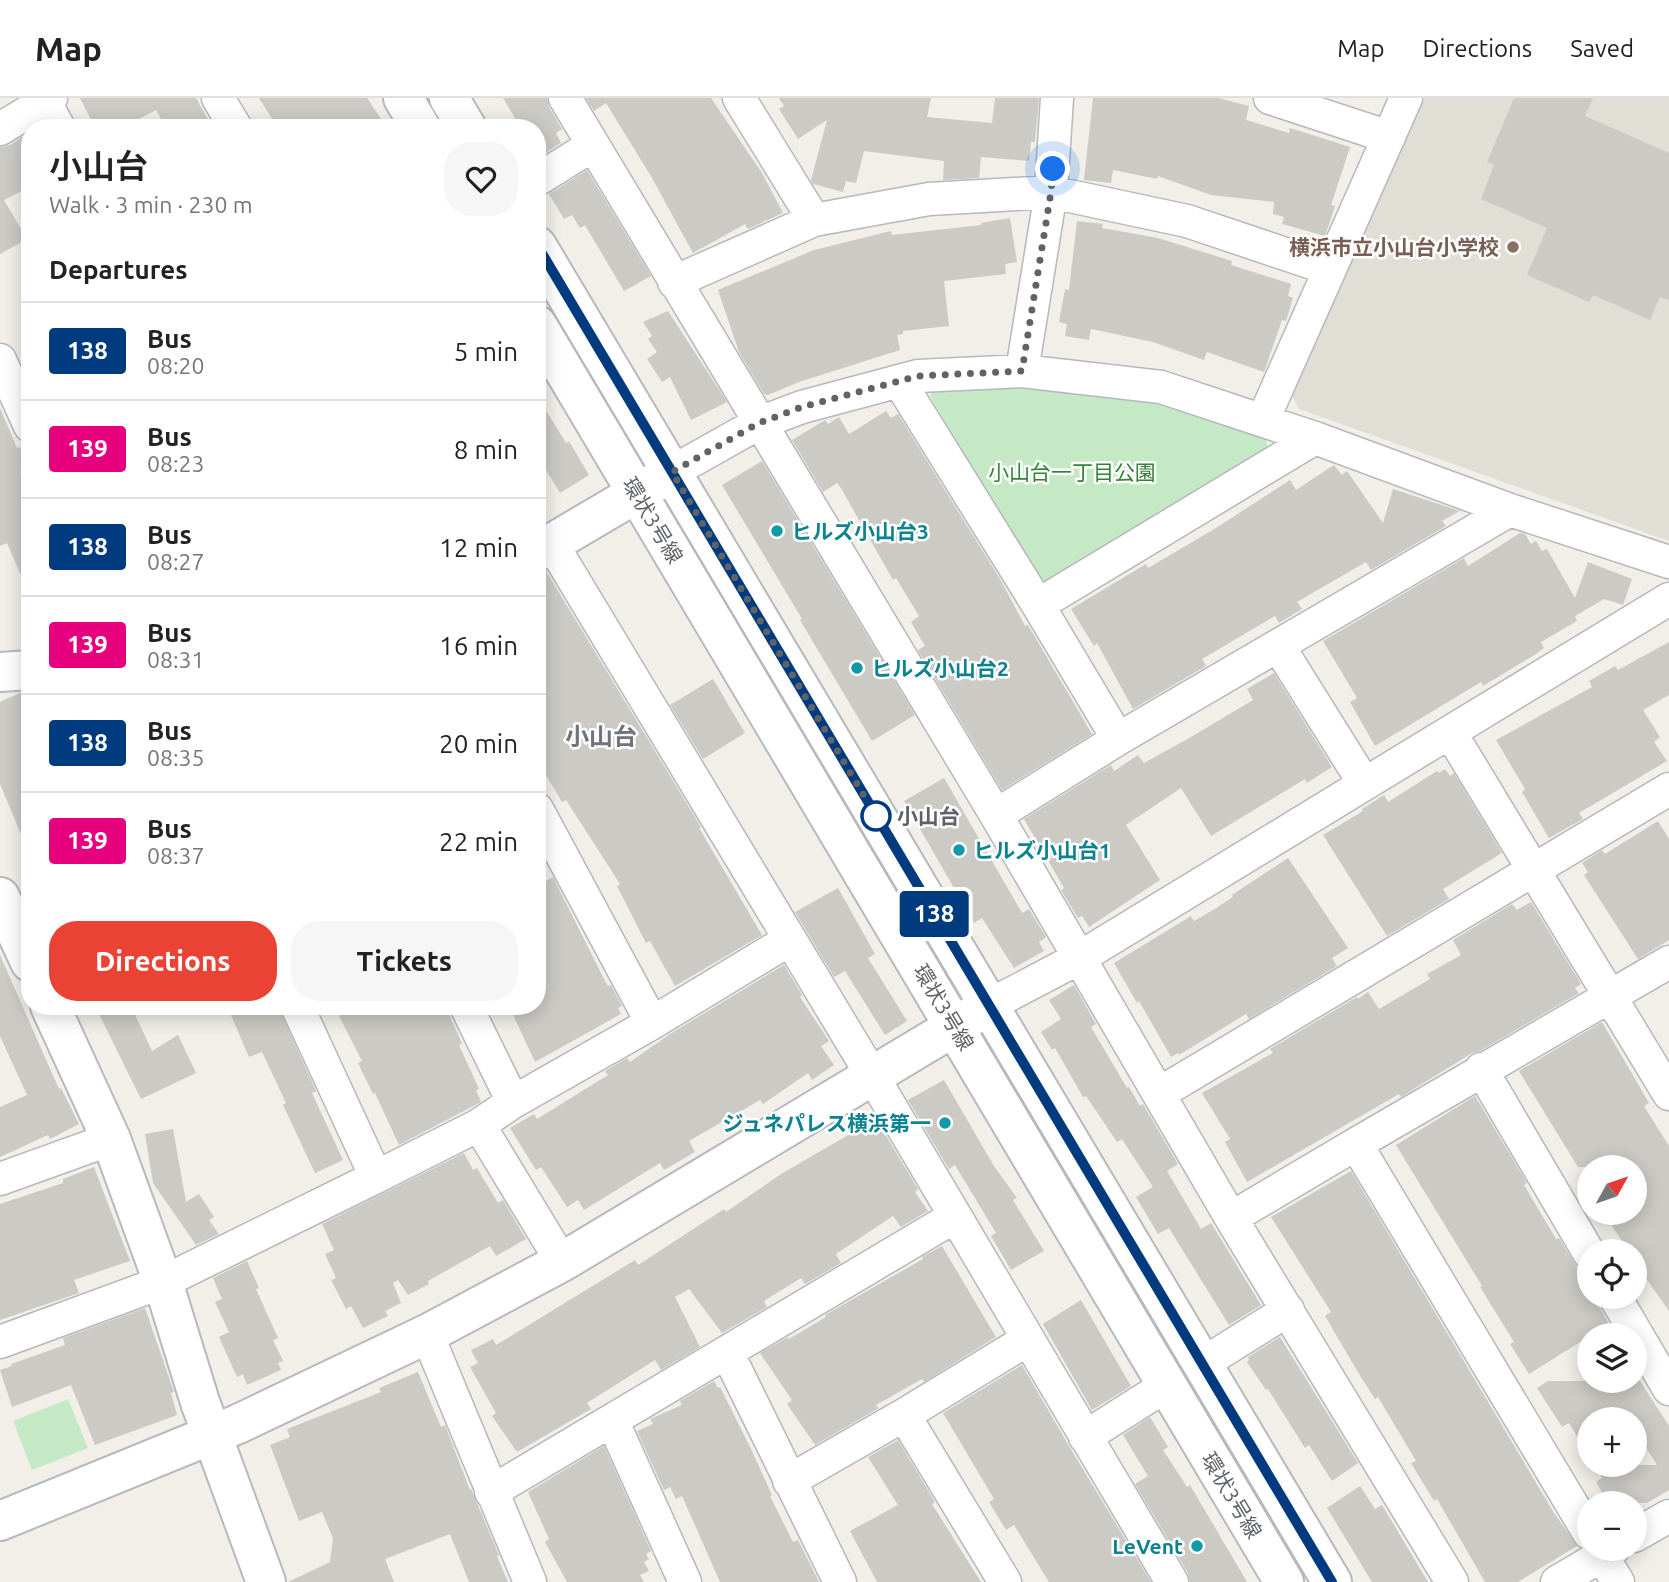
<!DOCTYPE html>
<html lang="en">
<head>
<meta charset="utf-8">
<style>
	:root { --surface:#fff; --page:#f6f6f6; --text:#222; --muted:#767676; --line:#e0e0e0; --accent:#ea4335 }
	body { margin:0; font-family:Ubuntu,"Noto Sans JP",sans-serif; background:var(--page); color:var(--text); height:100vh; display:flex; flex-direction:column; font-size:26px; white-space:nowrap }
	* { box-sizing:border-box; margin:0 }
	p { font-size:23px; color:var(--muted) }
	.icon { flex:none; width:38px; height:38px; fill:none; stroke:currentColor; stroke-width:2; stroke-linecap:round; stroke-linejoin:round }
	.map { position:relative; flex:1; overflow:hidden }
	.drawer { position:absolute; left:21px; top:21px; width:525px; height:896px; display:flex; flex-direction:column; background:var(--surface); border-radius:28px; box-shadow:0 4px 18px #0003 }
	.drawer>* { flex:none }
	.badge { padding:0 14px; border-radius:5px; font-size:24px; line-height:46px }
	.needle { width:46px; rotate:50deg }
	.fabs { position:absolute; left:1577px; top:1057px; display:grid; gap:14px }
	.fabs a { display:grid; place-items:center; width:70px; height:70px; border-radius:50%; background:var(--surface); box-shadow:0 4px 18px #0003; font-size:35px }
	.you { position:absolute; width:35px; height:35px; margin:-18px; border:5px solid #fff; border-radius:50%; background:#1a73e8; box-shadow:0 0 0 10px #1a73e833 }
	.map>.badge { position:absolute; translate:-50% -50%; box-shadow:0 0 0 4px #fff }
	h2 { padding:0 28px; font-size:26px; line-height:63px }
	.round { display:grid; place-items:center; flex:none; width:74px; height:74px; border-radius:28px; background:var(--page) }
	.head { display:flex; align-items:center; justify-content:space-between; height:119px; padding:0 28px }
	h1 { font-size:33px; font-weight:600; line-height:52px }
	.button { display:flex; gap:14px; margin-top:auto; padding:14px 28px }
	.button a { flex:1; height:80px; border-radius:28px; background:var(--accent); color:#fff; font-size:28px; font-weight:600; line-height:80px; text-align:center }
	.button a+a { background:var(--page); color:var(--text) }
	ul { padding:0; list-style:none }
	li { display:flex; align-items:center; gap:21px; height:98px; padding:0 28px; border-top:2px solid var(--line) }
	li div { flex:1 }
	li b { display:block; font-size:26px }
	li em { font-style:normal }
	li .badge { min-width:77px; font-weight:700; text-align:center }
	header { display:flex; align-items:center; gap:42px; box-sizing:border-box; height:98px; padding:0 35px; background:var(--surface); border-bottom:2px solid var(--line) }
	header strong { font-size:33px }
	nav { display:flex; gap:38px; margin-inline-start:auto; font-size:24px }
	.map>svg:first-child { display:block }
	.education { fill:#e1ded6 }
	.green { fill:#c5e8c5 }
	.building { fill:#cccac5 }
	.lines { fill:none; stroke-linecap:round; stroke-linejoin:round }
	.street-casing { stroke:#b5b8bc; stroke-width:35 }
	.secondary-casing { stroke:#b6babf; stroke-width:42 }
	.street { stroke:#fff; stroke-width:32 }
	.secondary { stroke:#fff; stroke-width:38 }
	.line-casing { stroke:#fff; stroke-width:16 }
	.line { stroke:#003b80; stroke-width:10 }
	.walk { stroke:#5f6368; stroke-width:7; stroke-dasharray:0 12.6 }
	.education-dot { fill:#8d6e63; stroke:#fff; stroke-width:2.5 }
	.culture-dot { fill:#0f9aa8; stroke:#fff; stroke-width:2.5 }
	.stop-dot { fill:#fff; stroke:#003b80; stroke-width:3.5 }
	.labels { text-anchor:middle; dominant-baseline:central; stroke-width:5; stroke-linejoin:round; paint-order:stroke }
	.education-label { font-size:21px; font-weight:bold; fill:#785e54; stroke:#fff; text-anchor:end }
	.park-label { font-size:21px; fill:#348238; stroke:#fff }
	.street-label { font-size:21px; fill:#5f6368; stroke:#fff }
	.culture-label { font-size:21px; font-weight:bold; fill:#0d838f; stroke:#fff; text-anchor:start }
	.stop-label { font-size:21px; font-weight:bold; fill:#5f6368; stroke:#fff; text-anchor:start }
	.quarter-label { font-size:24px; font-weight:bold; fill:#70757a; stroke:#fff }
</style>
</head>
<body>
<header>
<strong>Map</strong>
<nav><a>Map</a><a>Directions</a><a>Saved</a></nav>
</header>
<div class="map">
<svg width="1669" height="1484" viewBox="0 0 1669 1484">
	<rect width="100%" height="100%" fill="#f1efe8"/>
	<path class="education" d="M 1424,0 L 1669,0 L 1669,443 L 1299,311 L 1292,298 Z"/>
	<path class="green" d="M 1019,282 L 1175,306 L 1264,333 L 1269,355 L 1048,490 L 1036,486 L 930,298 L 935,288 Z
		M 68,1301 L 88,1350 L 32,1372 L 13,1323 Z"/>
	<path class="building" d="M 80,0 L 196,0 L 213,30 L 166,30 L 156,12 L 122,30 L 95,30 Z
		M 259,0 L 367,0 L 387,30 L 278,30 Z
		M 503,0 L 547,0 L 549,9 L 562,31 L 556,35 L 561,45 L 537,60 L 537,30 L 521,30 Z
		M 586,0 L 711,0 L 762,75 L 783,115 L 748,131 L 745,126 L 693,155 L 652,80 L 606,5 L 594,13 Z
		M 779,0 L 931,0 L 927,19 L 992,25 L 995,0 L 1039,0 L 1035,44 L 1031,44 L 1029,63 L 981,59 L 979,80 L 943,82 L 944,63 L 864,53 L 856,85 L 846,83 L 843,94 L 813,86 L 811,82 L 827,22 L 798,41 L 779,11 L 784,8 Z
		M 1093,0 L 1218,0 L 1249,8 L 1246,22 L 1289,35 L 1290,30 L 1350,49 L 1331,107 L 1335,108 L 1325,138 L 1282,126 L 1284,119 L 1273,116 L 1274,104 L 1211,97 L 1158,78 L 1157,81 L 1113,72 L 1111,85 L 1084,82 Z
		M 1514,0 L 1593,0 L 1585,18 L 1669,55 L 1669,202 L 1660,199 L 1650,222 L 1593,197 L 1589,204 L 1527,177 L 1547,130 L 1481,101 L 1494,67 L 1487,64 Z
		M 30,34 L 30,89 L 4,102 L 27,141 L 0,156 L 0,49 L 10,47 Z
		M 587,72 L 651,178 L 624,193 L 585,127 L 580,130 L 572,117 L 564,121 L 549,96 Z
		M 1010,120 L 1017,164 L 1005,166 L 1006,176 L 944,183 L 949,228 L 903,233 L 903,236 L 897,237 L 900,252 L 799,284 L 768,297 L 764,296 L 739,254 L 718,192 L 814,152 L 891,133 L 892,137 L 981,127 L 981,125 Z
		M 1077,123 L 1103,126 L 1102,130 L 1158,140 L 1232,163 L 1231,167 L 1291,186 L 1288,198 L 1293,200 L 1286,223 L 1282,222 L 1264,274 L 1207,254 L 1204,262 L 1153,244 L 1091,231 L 1089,242 L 1065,238 L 1067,226 L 1059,224 L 1065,191 L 1069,192 Z
		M 668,213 L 727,304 L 691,322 L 670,279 L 662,284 L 647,261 L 657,254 L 648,241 L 652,238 L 643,224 Z
		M 537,298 L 566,345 L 569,343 L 589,377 L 560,395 L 537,357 Z
		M 0,310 L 17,350 L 20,349 L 30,371 L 20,374 L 30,399 L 30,498 L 7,445 L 0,448 Z
		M 886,313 L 891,320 L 898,316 L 1000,481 L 1025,528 L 1028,527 L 1092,636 L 1002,692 L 918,552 L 925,548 L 911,524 L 919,518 L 896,480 L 893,482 L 841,390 L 837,385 L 823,394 L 792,342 L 825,322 L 828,326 L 839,319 L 849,336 Z
		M 762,363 L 915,617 L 872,643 L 800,522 L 802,521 L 722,387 Z
		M 1334,367 L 1342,377 L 1347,373 L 1383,425 L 1393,391 L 1460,413 L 1442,423 L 1446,428 L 1371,472 L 1366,464 L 1297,504 L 1302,511 L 1279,525 L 1275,518 L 1202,561 L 1206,568 L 1133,611 L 1097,545 L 1094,548 L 1071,511 L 1146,466 L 1148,470 L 1216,430 L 1290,382 L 1296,392 Z
		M 1520,435 L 1525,436 L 1531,446 L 1536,443 L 1542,453 L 1547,451 L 1575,500 L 1588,464 L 1632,481 L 1623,507 L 1604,501 L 1575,518 L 1577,523 L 1541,544 L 1544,550 L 1536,556 L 1483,588 L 1481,584 L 1375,648 L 1350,604 L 1357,600 L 1323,543 L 1464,460 L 1468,468 Z
		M 546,473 L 701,729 L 699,730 L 762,837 L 675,888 L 650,843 L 646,845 L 617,788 L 620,786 L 566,702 L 562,704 L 537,662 L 537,476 Z
		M 1669,544 L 1669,597 L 1643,612 L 1660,639 L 1654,644 L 1667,663 L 1579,715 L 1583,721 L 1549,740 L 1522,694 L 1525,691 L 1496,642 L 1592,589 L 1589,583 L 1615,568 L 1618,572 Z
		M 1274,575 L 1332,669 L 1307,685 L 1305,681 L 1211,738 L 1181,690 L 1126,727 L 1160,782 L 1089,829 L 1082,818 L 1078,820 L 1061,792 L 1064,790 L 1056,776 L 1024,721 L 1111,667 L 1114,673 L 1138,657 L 1144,665 L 1191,639 L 1253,602 L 1247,591 Z
		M 713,581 L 745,635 L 703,661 L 670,607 Z
		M 22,594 L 30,594 L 30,758 L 0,686 L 0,604 Z
		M 1445,671 L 1450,678 L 1454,675 L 1502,755 L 1443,791 L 1449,801 L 1387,838 L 1323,737 L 1363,713 L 1362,711 L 1384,697 L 1388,704 L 1437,673 L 1439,675 Z
		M 944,680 L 1022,815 L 1029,811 L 1046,839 L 1039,844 L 1044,853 L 1014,870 L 982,820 L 974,825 L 904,703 Z
		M 1658,723 L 1669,741 L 1669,842 L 1638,861 L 1584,777 L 1588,774 L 1582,765 L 1602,752 L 1605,756 Z
		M 1288,760 L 1348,850 L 1332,860 L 1337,868 L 1249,921 L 1246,916 L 1179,957 L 1178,955 L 1171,959 L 1139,903 L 1137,905 L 1114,865 L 1191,818 L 1194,823 L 1213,812 L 1233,799 L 1232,797 Z
		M 553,779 L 606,885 L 608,888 L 611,887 L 622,908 L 618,910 L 621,916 L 535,964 L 509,908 L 537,908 L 537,788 Z
		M 838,790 L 875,856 L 868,860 L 907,923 L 885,937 L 845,873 L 834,879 L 795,814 Z
		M 1531,804 L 1581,886 L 1575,890 L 1579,895 L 1480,953 L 1472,955 L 1401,999 L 1399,996 L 1247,1084 L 1225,1044 L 1230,1041 L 1202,995 L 1273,955 L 1270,951 L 1357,899 L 1358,901 L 1368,894 L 1379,911 L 1430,881 L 1427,876 L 1461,857 L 1453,842 L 1512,806 L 1517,812 Z
		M 0,857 L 59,991 L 61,990 L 79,1026 L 50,1041 L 48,1037 L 0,1059 L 0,1009 L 27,997 L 0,938 Z
		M 784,867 L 802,897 L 800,899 L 829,943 L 821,948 L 834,967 L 812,982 L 808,975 L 763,1006 L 760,1002 L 689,1043 L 695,1054 L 664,1072 L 660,1065 L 584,1112 L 578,1102 L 567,1109 L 541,1069 L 536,1072 L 510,1030 L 534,1016 L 537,1021 L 608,977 L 605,973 L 627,960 L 630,964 L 670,936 Z
		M 1074,887 L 1096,926 L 1091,929 L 1127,990 L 1129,989 L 1140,1008 L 1143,1006 L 1178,1066 L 1167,1073 L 1201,1131 L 1211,1125 L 1261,1207 L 1229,1227 L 1169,1130 L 1158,1136 L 1136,1099 L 1153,1089 L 1122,1041 L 1117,1044 L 1086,998 L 1083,999 L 1055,950 L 1052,952 L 1041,934 L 1061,921 L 1049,902 Z
		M 95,908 L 131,908 L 152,953 L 178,937 L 196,975 L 141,1001 Z
		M 227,908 L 278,908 L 316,993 L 312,995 L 343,1062 L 315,1075 L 283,1007 L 286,1005 L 262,954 L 249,959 Z
		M 358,908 L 445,908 L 462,945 L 459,947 L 479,991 L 476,992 L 481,1004 L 399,1047 L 375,995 L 373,996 L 358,965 L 362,963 L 339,918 Z
		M 1602,924 L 1649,1005 L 1644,1008 L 1669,1048 L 1669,1213 L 1634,1163 L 1634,1153 L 1629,1153 L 1603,1115 L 1634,1115 L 1634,1069 L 1578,1069 L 1519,973 Z
		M 944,982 L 994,1068 L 1017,1100 L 1013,1102 L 1044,1153 L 1011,1172 L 991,1138 L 996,1135 L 955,1067 L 949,1071 L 908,1002 Z
		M 1475,998 L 1527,1085 L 1524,1087 L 1556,1141 L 1559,1140 L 1589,1189 L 1589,1199 L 1597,1199 L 1599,1208 L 1609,1226 L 1529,1276 L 1510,1246 L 1514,1244 L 1480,1189 L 1482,1188 L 1396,1047 Z
		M 876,1021 L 918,1091 L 915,1094 L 928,1113 L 901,1129 L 893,1118 L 836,1156 L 841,1165 L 805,1186 L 801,1180 L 764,1203 L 767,1209 L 722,1235 L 689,1191 L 675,1199 L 700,1249 L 661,1272 L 655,1262 L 587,1305 L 591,1311 L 517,1354 L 492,1318 L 496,1315 L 470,1269 L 478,1265 L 471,1252 L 493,1241 L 496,1247 L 635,1162 L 638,1167 L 724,1111 L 726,1114 L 781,1076 Z
		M 173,1031 L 186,1104 L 199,1096 L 214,1119 L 209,1122 L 219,1136 L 196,1147 L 153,1085 L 145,1036 Z
		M 464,1055 L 473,1072 L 477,1070 L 498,1105 L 503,1102 L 526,1141 L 496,1158 L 490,1148 L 428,1183 L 429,1186 L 408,1197 L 398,1182 L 393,1185 L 401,1205 L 385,1213 L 388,1218 L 363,1230 L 351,1208 L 346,1211 L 331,1182 L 336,1180 L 325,1156 L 334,1152 L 322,1126 Z
		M 94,1069 L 130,1163 L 74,1182 L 79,1195 L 0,1222 L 0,1106 L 63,1085 L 63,1081 Z
		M 1351,1073 L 1554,1415 L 1577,1448 L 1518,1484 L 1485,1484 L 1437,1401 L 1434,1403 L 1411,1365 L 1416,1363 L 1378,1299 L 1375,1301 L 1359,1276 L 1325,1218 L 1331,1214 L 1271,1119 Z
		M 942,1148 L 996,1239 L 924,1284 L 922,1281 L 876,1307 L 879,1310 L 815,1347 L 787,1306 L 792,1302 L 760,1255 L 788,1239 L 789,1241 L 826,1219 L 825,1217 L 923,1161 L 922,1159 Z
		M 247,1163 L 259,1190 L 256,1191 L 278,1240 L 273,1242 L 283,1263 L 278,1265 L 281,1272 L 247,1287 L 243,1276 L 237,1279 L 219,1239 L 229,1234 L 215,1204 L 222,1201 L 213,1180 Z
		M 1081,1202 L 1131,1288 L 1092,1312 L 1043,1226 Z
		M 145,1210 L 174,1294 L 171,1295 L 177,1317 L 95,1347 L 71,1287 L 12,1309 L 0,1272 L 12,1268 L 11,1266 L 65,1247 L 63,1240 Z
		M 1280,1239 L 1358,1365 L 1332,1383 L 1309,1347 L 1305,1350 L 1268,1291 L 1266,1292 L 1247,1264 L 1249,1262 L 1248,1259 Z
		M 1022,1267 L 1069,1348 L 1151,1484 L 1049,1484 L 1014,1427 L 1006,1432 L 989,1404 L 994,1401 L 943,1315 Z
		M 418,1274 L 441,1329 L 445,1327 L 470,1392 L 471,1391 L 499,1457 L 497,1458 L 508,1484 L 469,1484 L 450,1436 L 385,1461 L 394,1484 L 288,1484 L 330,1464 L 333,1440 L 322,1414 L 299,1423 L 270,1347 L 290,1339 L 287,1331 L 381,1294 L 379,1290 Z
		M 714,1283 L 718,1290 L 720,1289 L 751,1351 L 772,1397 L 770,1398 L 793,1444 L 798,1442 L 819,1484 L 720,1484 L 682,1398 L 676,1401 L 670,1389 L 664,1392 L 637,1333 L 653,1326 L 650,1321 L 682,1307 L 680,1303 Z
		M 1548,1283 L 1640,1283 L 1669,1328 L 1669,1392 L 1647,1405 L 1608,1405 L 1596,1384 L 1602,1380 L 1594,1367 L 1657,1367 L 1634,1331 L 1634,1321 L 1589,1321 L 1589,1359 L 1569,1325 L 1562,1329 L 1537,1290 Z
		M 1150,1319 L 1168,1349 L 1163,1352 L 1187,1389 L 1190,1387 L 1247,1484 L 1190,1484 L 1188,1475 L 1135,1386 L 1148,1378 L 1123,1337 Z
		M 898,1342 L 935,1404 L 932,1406 L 981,1484 L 877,1484 L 850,1433 L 898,1407 L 868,1359 Z
		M 604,1348 L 651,1453 L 646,1456 L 649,1461 L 644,1464 L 649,1473 L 640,1477 L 644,1484 L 567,1484 L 545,1444 L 549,1441 L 528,1394 Z
		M 1360,1388 L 1375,1411 L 1382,1407 L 1428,1484 L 1372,1484 L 1327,1410 Z"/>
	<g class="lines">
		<defs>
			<path id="street" d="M 218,0 L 236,30
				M 565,0 L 996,717
				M 739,0 L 814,122
				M 1270,0 L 1389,39
				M 45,4 L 59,30
				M 0,31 L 51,0
				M 537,82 L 593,47
				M 674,184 L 814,122 L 929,101 L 1051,94 L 1187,123 L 1330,171
				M 0,262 L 30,328
				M 1022,273 L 1051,94 L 1057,0
				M 899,283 L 1038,507 L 1118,641
				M 1263,322 L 1406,0
				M 672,374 L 759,325 L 802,309 L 918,278 L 1022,273 L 1161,289 L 1315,340 L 1510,412 L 1669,464
				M 552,446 L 873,979 L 1172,1484
				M 1669,501 L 1450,634 L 1669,996
				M 1038,507 L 1315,340
				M 1279,549 L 1364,685
				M 537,711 L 652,925
				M 297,908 L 376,1079 L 479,1027 L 513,1004 L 652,925 L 789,842
				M 466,908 L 513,1004
				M 988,908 L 1079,860 L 1450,634
				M 1481,971 L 1589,1155
				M 1160,995 L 1669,691
				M 479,1027 L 562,1164
				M 0,1081 L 111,1041
				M 1231,1120 L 1356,1046
				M 1615,1199 L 1669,1291
				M 427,1236 L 530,1484
				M 0,1244 L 163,1184 L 376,1079
				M 727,1254 L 840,1484
				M 1202,1266 L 1288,1212
				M 904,1317 L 1027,1242
				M 612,1322 L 685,1484
				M 1085,1339 L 1167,1287
				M 789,1383 L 904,1317 L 1005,1484
				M 491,1394 L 954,1119
				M 1589,1435 L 1356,1046 L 1669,864
				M 1634,1438 L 1669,1418
				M 1598,1451 L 1618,1484
				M 1452,1484 L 1231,1120 L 996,717 L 1118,641 L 1510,412
				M 1557,1484 L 1613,1451"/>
			<path id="secondary" d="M 403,0 L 421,30
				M 449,0 L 467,30
				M 537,148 L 1332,1484
				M 537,227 L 1284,1484
				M 537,454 L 659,382
				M 0,574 L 30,572
				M 0,799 L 30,864
				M 50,908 L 111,1041 L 163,1184 L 200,1304 L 266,1484
				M 0,1423 L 238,1326 L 427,1236 L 562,1164 L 977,915"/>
		</defs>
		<use href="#street" class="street-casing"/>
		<use href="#secondary" class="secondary-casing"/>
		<use href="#street" class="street"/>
		<use href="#secondary" class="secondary"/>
	</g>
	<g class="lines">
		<defs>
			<path id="line" d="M 537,147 L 1332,1484"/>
		</defs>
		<use href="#line" class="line-casing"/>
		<use href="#line" class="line"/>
		<path class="walk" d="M 876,718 L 672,374 L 759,325 L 802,309 L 918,278 L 1022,273 L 1051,94 L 1053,71"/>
	</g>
	<circle class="education-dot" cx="1513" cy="149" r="7"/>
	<g class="culture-dot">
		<circle cx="777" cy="433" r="7"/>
		<circle cx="857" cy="570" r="7"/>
		<circle cx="959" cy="752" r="7"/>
		<circle cx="945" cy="1025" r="7"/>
		<circle cx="1197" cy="1448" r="7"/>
	</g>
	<circle class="stop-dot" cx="876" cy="718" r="14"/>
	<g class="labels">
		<g class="education-label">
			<text x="1499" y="149">横浜市立小山台小学校</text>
		</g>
		<g class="park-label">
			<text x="1072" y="374">小山台一丁目公園</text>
		</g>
		<g class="street-label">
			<text transform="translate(653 422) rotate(59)">環状3号線</text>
			<text transform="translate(944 909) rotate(59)">環状3号線</text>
			<text transform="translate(1232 1397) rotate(59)">環状3号線</text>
		</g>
		<g class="culture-label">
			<text x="791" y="433">ヒルズ小山台3</text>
			<text x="871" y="570">ヒルズ小山台2</text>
			<text x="973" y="752">ヒルズ小山台1</text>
			<text x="931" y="1025" text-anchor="end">ジュネパレス横浜第一</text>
			<text x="1183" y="1448" text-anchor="end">LeVent</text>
		</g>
		<g class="stop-label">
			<text x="897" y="718">小山台</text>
		</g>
		<g class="quarter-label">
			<text x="601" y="638">小山台</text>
		</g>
	</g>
</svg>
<div class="fabs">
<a><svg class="needle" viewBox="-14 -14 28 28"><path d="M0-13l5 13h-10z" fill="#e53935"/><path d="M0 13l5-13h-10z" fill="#767676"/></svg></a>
<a><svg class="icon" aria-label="locate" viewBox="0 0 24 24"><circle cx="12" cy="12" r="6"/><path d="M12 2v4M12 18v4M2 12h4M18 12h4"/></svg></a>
<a><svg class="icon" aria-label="layers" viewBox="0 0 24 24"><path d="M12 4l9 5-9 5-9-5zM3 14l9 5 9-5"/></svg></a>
<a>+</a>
<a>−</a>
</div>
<div class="you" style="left:1053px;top:71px"></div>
<b class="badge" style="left:934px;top:816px;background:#003b80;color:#fff">138</b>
<section class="drawer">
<div class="head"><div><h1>小山台</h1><p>Walk · 3 min · 230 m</p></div><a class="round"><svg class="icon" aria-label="heart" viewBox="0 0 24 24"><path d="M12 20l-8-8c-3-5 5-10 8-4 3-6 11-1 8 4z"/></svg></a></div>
<h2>Departures</h2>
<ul>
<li><span class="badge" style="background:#003b80;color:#fff">138</span><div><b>Bus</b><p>08:20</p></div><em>5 min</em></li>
<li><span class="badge" style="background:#e6007e;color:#fff">139</span><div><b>Bus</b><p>08:23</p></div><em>8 min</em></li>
<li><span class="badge" style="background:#003b80;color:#fff">138</span><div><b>Bus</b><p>08:27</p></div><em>12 min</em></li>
<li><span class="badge" style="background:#e6007e;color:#fff">139</span><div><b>Bus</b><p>08:31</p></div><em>16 min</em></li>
<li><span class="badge" style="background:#003b80;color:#fff">138</span><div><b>Bus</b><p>08:35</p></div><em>20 min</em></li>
<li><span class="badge" style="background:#e6007e;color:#fff">139</span><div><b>Bus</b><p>08:37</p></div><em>22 min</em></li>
</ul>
<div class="button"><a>Directions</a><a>Tickets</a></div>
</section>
</div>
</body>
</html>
